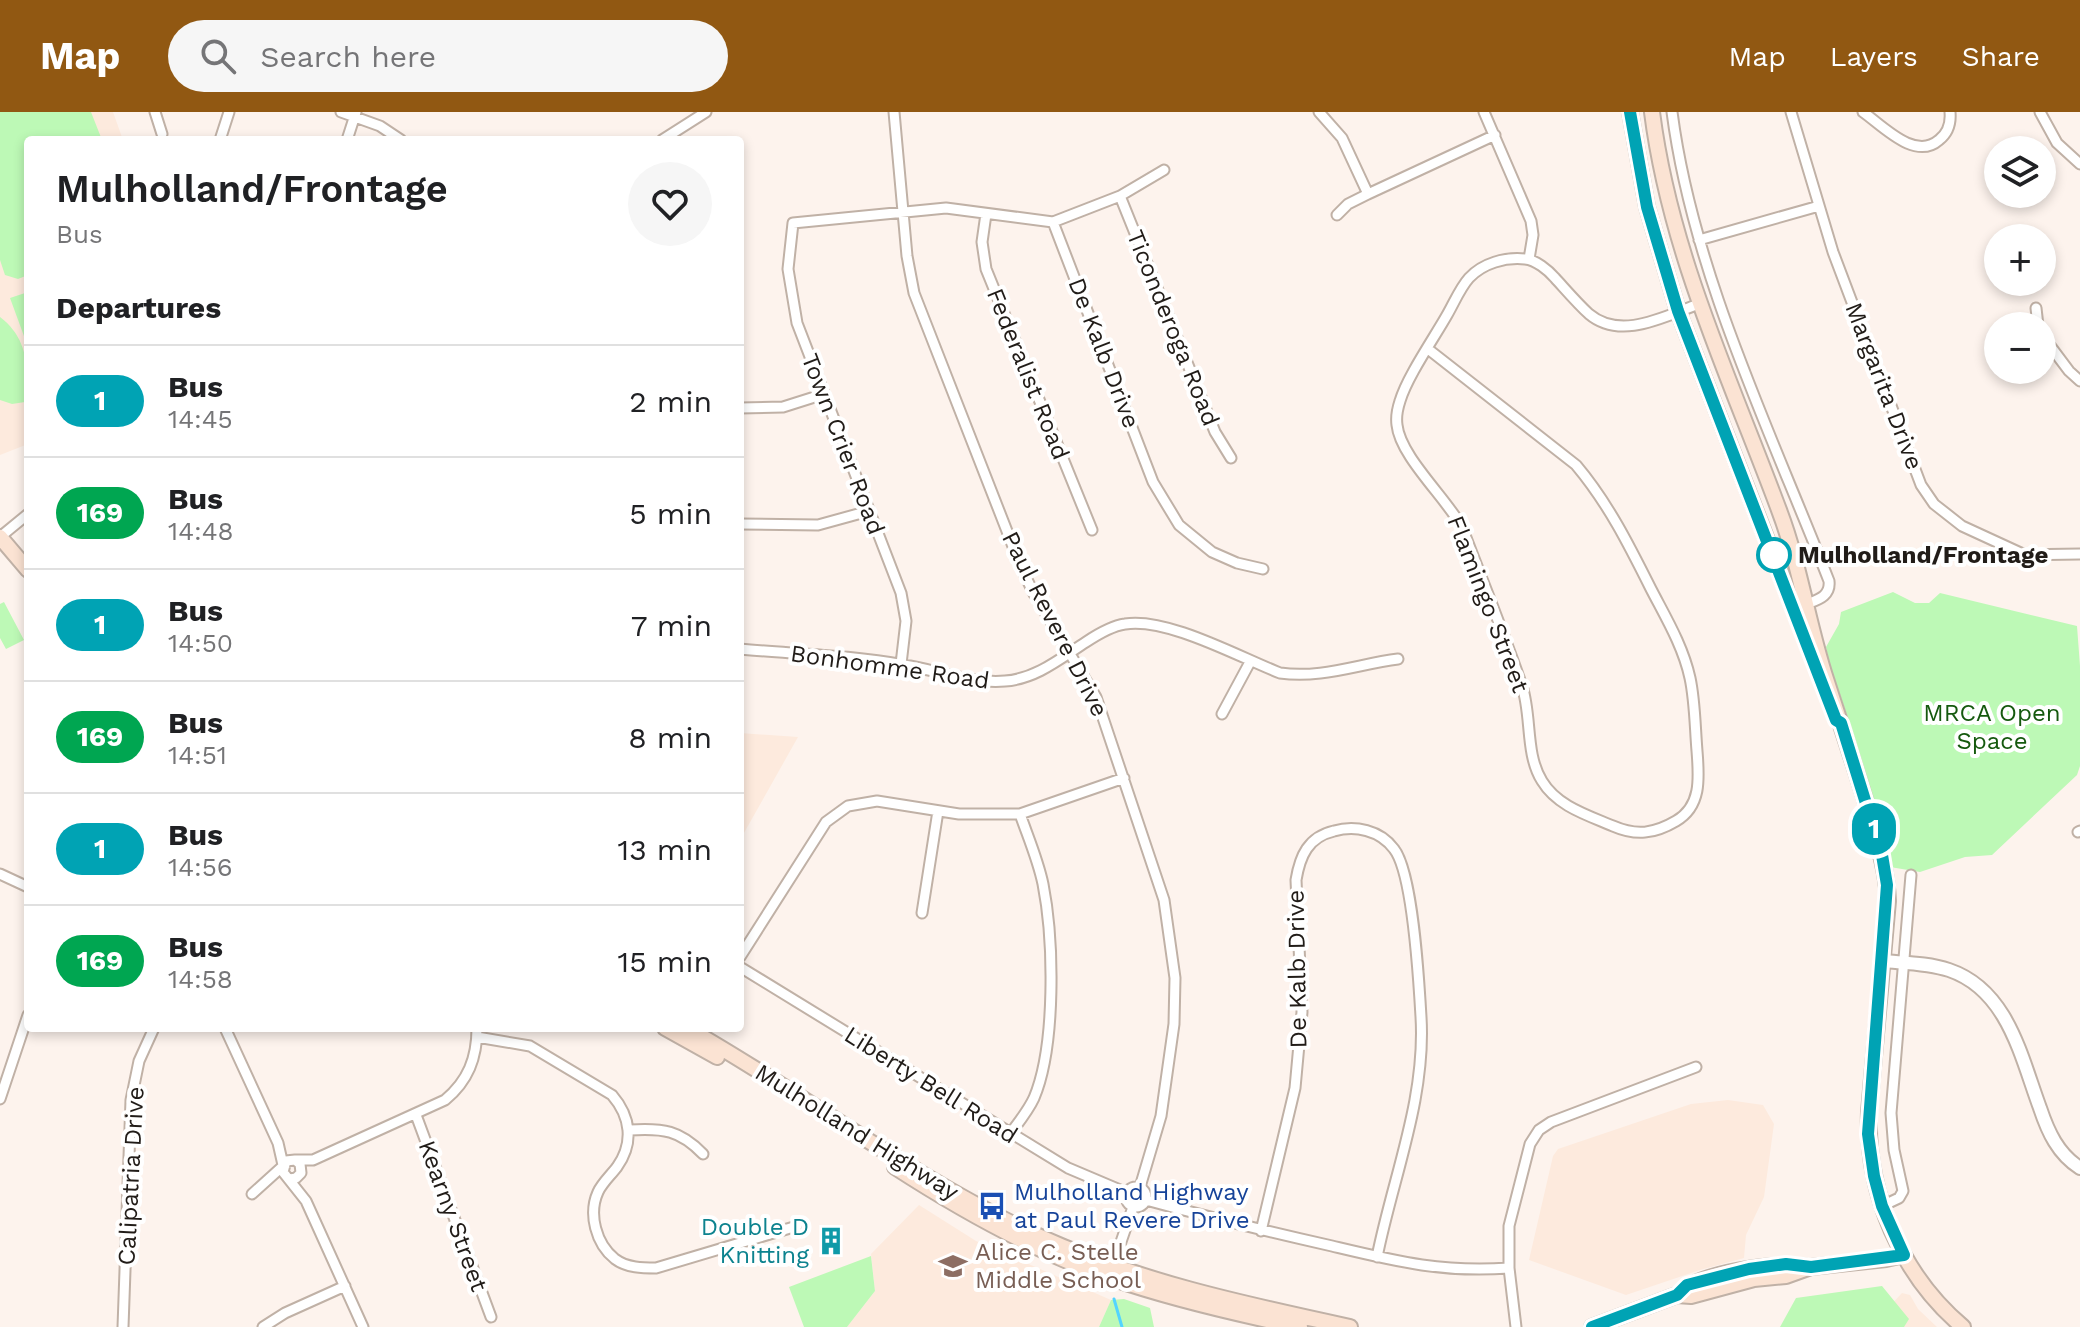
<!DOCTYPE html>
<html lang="en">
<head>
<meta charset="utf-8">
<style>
	:root { --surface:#fff; --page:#f6f6f6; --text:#202124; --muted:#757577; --line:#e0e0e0; --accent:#915812 }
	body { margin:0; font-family:"Work Sans",sans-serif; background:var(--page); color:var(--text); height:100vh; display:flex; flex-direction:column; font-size:30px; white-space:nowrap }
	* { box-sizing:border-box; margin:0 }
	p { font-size:26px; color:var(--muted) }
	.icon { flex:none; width:44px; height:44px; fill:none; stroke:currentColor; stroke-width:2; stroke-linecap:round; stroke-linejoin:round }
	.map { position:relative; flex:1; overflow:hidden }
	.side { position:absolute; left:24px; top:24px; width:720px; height:896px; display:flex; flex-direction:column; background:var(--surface); border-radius:8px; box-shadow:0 4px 12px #0003 }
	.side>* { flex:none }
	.badge { padding:0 16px; border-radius:26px; font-size:28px; line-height:52px }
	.fabs { position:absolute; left:1984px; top:24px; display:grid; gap:16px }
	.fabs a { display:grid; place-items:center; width:72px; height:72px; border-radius:50%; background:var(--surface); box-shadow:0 4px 12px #0003; font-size:40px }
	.map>.badge { position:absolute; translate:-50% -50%; box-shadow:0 0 0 4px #fff }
	h2 { padding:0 32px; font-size:30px; line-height:72px }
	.round { display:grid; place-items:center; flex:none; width:84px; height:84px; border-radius:42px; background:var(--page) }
	.summary { display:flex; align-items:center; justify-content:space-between; height:136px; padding:0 32px }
	h1 { font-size:38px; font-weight:600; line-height:60px }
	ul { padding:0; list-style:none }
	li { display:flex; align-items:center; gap:24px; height:112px; padding:0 32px; border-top:2px solid var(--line) }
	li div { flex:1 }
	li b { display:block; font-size:30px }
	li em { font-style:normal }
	li .badge { min-width:88px; font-weight:700; text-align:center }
	header { display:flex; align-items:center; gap:48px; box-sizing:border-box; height:112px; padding:0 40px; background:var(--accent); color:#fff }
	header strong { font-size:38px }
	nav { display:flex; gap:44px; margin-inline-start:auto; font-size:28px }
	.search { width:560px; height:72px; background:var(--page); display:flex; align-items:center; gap:20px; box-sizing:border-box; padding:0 28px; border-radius:44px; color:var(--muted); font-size:30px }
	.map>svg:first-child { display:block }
	.built { fill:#fdeadd }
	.green { fill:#bdf9b6 }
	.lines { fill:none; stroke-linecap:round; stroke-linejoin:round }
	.stream { stroke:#53d4fe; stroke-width:3 }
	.minor-casing { stroke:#c0b1a6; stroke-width:13 }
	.tertiary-casing { stroke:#c0b1a6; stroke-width:16 }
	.secondary-casing { stroke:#c0b1a6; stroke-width:18 }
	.minor { stroke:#fff; stroke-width:9 }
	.tertiary { stroke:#fff; stroke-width:12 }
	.secondary { stroke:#fbe3d3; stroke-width:14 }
	.line-casing { stroke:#fff; stroke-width:18 }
	.line { stroke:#00a3b4; stroke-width:12 }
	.stop-dot { fill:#fff; stroke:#00a3b4; stroke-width:4 }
	.labels { text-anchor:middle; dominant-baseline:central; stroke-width:8; stroke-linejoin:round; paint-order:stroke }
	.street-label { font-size:24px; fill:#211c18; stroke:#fff }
	.stop-label { font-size:24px; font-weight:bold; fill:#211c18; stroke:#fff; text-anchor:start }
	.park-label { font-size:24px; fill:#15590e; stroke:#fff }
	.transit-label { font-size:24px; fill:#164399; stroke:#fff; text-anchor:start }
	.culture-label { font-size:24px; fill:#0d838f; stroke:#fff; text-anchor:end }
	.education-label { font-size:24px; fill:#785e54; stroke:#fff; text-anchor:start }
</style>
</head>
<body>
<header>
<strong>Map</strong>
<div class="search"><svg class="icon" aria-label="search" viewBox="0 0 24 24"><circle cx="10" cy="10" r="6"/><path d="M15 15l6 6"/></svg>Search here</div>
<nav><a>Map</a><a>Layers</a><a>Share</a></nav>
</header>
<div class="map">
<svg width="2080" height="1215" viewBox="0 0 2080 1215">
	<rect width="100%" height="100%" fill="#fdf3ed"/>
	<path class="built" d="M 0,0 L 113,0 L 123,28 L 28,28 L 28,332 L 0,343 Z
		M 740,621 L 798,625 L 740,728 Z
		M 1728,988 L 1763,993 L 1774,1012 L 1764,1085 L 1746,1123 L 1744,1146 L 1700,1158 L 1626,1183 L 1529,1148 L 1553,1044 L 1558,1037 L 1691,992 Z
		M 919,1093 L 976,1129 L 1111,1188 L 1099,1215 L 847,1215 L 875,1179 L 871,1142 Z
		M 1902,1181 L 1910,1183 L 1918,1197 L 1937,1215 L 1870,1215 Z"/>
	<path class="green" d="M 0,0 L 91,0 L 102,28 L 28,28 L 28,163 L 18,167 L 5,163 L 0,148 Z
		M 28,180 L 28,235 L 10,186 Z
		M 0,205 C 28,226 30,258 25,290 L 12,292 L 0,288 Z
		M 1893,480 L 1915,491 L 1929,491 L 1940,481 L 2077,514 L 2080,554 L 2080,654 L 2077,663 L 1992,743 L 1965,745 L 1920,760 L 1890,755 L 1852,618 L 1829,550 L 1826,535 L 1839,512 L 1841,500 Z
		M 4,490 L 24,528 L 6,537 L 0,526 L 0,492 Z
		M 871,1144 L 875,1179 L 847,1215 L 804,1215 L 789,1175 Z
		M 1882,1174 L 1909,1207 L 1904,1215 L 1780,1215 L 1796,1186 Z
		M 1124,1187 L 1150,1196 L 1154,1215 L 1099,1215 L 1111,1188 Z"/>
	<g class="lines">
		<path class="stream" d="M 1114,1187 L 1122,1215"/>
		<defs>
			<path id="minor" d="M 155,0 L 162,22
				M 341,0 L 380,14 L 401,28
				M 894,0 L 907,144 L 914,181 L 1021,455 L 1034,482 L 1096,585 L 1164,788 L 1175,866 L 1174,912 L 1161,1004 L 1140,1075
				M 1319,0 L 1342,26 L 1368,82
				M 1484,0 L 1531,109 L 1533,123 L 1529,147
				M 1672,0 C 1693,161 1770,318 1829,469 C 1831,486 1815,488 1802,494
				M 1791,0 L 1833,140 L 1921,373 L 1934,392 L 1962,414 L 2025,443 L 2080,442
				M 1863,0 C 1883,14 1915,49 1939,28 C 1948,21 1951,11 1950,0
				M 2040,0 L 2057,31 L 2080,52
				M 220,28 L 229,0
				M 347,28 L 356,0
				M 662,28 L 706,0
				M 1120,84 L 1215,320 L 1231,346
				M 986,102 L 982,130 L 986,157 L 1092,418
				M 1337,103 L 1348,92 L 1368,82 L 1495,23
				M 1053,110 L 1153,370 L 1179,413 L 1212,440 L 1237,451 L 1263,457
				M 1699,128 L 1819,94
				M 2036,196 L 2038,214
				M 2042,223 L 2069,259 L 2080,269
				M 1428,237 L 1576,353 C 1608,391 1629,433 1651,477 C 1666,506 1683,534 1690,566 C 1695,589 1695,615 1697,639 C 1699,665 1702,694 1676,709 C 1654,722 1636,724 1613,714 C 1587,703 1557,694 1542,669 C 1525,642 1532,604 1522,574 C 1504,521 1482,468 1462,415 C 1446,386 1400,344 1397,313 C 1396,306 1398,295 1400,289 C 1407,265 1434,226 1447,203 C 1454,191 1460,176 1469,166 C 1483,151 1505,145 1525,147 C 1536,148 1548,158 1555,166 C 1566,178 1577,191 1589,202 C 1621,229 1665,204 1699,192
				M 740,296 L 783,295 L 824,282
				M 740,412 L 818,413 L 869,399
				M 0,425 L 28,402
				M 740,537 C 794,542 850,543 904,553 C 936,558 972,572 1005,569 C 1036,567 1061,546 1086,530 C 1098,522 1111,514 1125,512 C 1167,505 1239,545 1280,561 C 1321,567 1358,552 1398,547
				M 901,552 L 906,509 L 901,481 L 797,211 L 788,157 L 793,111 L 946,96 L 1053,110 L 1120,84 L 1164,58
				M 1222,602 L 1250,550
				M 2078,720 L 2080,719
				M 0,762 L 28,775
				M 922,801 L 938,699
				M 740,845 L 826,710 L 848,694 L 877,689 L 959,702 L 1020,702 L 1124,666
				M 740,855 L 1068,1056 L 1127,1081
				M 225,916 L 278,1031 L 283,1053
				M 477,925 L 530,934 L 612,983 C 631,1005 634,1031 617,1055 C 611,1063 602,1071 598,1080 C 588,1102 596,1132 615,1147 C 627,1156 643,1156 656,1156 L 797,1114
				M 0,987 L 28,903
				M 416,1003 L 491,1205
				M 630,1018 C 663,1016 680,1018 703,1042
				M 1010,1022 C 1018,1011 1028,999 1034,986 C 1056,934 1054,828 1043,772 C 1038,748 1028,725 1020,702
				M 295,1048 L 313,1048 L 445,988 C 468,969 477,946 477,916
				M 290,1067 L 296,1066 L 301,1061 L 300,1052 L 295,1048 L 286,1049 L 283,1060 L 306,1089 L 363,1215
				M1126 1085a10 10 0 1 1 20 0a10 10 0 1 1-20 0Z
				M 252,1082 L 283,1054
				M 1146,1088 C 1208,1105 1270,1120 1332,1134 C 1395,1149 1442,1161 1509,1156
				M 1882,1094 L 1899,1086 L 1903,1079 L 1894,1038 L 1891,1001 L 1911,763
				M 1261,1119 L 1295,976 L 1302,900 L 1296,768 C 1300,744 1308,725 1334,719 C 1355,713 1380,718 1394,737 C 1413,761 1419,870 1421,905 C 1426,987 1393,1065 1377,1145
				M 1112,1156 L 1133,1095
				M 123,1215 L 131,988 L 139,949 L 154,916
				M 263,1215 L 285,1201 L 345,1174
				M 1516,1215 L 1509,1156 L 1509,1114 L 1530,1032 L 1539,1018 L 1551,1010 L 1696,955"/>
			<path id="tertiary" d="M 1883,849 C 1905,851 1928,851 1949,858 C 2008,878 2021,945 2040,996 C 2048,1020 2058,1042 2080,1056"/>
			<path id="secondary" d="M 1630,0 L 1647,95 L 1678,199 L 1812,544
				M 1652,0 C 1670,141 1730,266 1779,398 C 1800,453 1808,512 1826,567 C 1840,610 1854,652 1867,694 C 1876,726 1887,756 1888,789 L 1869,1000 C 1866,1081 1901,1163 1963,1215
				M 0,425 L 28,458
				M 665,916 L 717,945
				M 687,916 C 805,983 913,1066 1036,1123 C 1136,1169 1243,1192 1350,1215
				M 895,1055 C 963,1099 1034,1139 1111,1166 C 1172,1187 1237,1202 1300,1215
				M 1677,1183 L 1691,1184 L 1754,1167 L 1786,1164 L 1811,1155 L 1886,1147 L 1904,1143
				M 1592,1215 L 1677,1183 C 1700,1160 1775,1150 1807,1155"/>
		</defs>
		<use href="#minor" class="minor-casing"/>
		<use href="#tertiary" class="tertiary-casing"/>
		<use href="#secondary" class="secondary-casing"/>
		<use href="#minor" class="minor"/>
		<use href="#tertiary" class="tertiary"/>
		<use href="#secondary" class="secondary"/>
	</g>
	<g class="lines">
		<defs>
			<path id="line" d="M 1592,1215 L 1677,1183 L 1687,1173 L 1749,1157 L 1786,1152 L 1811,1155 L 1904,1143 L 1882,1094 L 1874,1064 L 1868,1022 L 1887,773 L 1882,743 L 1841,611 L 1836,608 L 1678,199 L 1647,95 L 1630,0"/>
		</defs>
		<use href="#line" class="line-casing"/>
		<use href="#line" class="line"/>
	</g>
	<defs>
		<symbol id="bus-bare" viewBox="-9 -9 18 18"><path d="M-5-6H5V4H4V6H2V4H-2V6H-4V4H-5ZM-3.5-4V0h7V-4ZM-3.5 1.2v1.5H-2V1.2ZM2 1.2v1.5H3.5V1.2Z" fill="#1a4fb4" stroke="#fff" stroke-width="2.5" paint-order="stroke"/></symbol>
		<symbol id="building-bare" viewBox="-9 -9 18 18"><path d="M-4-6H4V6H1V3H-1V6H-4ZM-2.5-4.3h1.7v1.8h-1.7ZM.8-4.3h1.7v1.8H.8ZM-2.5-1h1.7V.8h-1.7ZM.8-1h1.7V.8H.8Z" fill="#0f9aa8" stroke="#fff" stroke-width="2.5" paint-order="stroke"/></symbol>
		<symbol id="school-bare" viewBox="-9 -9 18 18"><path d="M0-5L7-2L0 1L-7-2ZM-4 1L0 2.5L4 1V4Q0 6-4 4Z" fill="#8d6e63" stroke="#fff" stroke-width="2.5" paint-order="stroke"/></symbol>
	</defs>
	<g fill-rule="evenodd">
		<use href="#bus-bare" x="972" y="1074" width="40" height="40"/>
		<use href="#building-bare" x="811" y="1109" width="40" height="40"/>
		<use href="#school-bare" x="933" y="1134" width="40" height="40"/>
	</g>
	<circle class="stop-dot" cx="1774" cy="443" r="16"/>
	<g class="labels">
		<g class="street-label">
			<text transform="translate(1173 216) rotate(68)">Ticonderoga Road</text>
			<text transform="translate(1104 241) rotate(69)">De Kalb Drive</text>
			<text transform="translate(1028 262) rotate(68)">Federalist Road</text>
			<text transform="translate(1884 274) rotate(69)">Margarita Drive</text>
			<text transform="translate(843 332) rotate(69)">Town Crier Road</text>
			<text transform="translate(1488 492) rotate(69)">Flamingo Street</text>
			<text transform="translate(1055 512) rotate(63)">Paul Revere Drive</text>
			<text transform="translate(890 555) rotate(8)">Bonhomme Road</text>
			<text transform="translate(1297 857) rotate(-91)">De Kalb Drive</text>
			<text transform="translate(931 973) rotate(32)">Liberty Bell Road</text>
			<text transform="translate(857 1020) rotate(32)">Mulholland Highway</text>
			<text transform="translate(131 1064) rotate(-87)">Calipatria Drive</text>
			<text transform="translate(453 1104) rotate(70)">Kearny Street</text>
		</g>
		<g class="stop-label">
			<text x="1798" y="443">Mulholland/Frontage</text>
		</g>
		<g class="park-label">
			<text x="1992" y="601">MRCA Open<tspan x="1992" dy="28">Space</tspan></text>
		</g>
		<g class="transit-label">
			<text x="1014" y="1080">Mulholland Highway<tspan x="1014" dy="28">at Paul Revere Drive</tspan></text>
		</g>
		<g class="culture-label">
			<text x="809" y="1115">Double D<tspan x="809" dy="28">Knitting</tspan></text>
		</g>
		<g class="education-label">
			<text x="975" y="1140">Alice C. Stelle<tspan x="975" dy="28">Middle School</tspan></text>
		</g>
	</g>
</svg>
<div class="fabs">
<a><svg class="icon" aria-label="layers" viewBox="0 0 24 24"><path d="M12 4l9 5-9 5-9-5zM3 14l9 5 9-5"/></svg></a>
<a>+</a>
<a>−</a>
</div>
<b class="badge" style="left:1874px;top:717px;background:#00a3b4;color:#fff">1</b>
<section class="side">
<div class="summary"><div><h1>Mulholland/Frontage</h1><p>Bus</p></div><a class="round"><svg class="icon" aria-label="heart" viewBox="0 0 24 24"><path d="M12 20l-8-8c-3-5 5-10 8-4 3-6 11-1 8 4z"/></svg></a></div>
<h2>Departures</h2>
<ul>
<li><span class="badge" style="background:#00a3b4;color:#fff">1</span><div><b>Bus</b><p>14:45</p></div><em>2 min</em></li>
<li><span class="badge" style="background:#00a651;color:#fff">169</span><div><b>Bus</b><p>14:48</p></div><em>5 min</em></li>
<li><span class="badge" style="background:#00a3b4;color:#fff">1</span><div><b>Bus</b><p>14:50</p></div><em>7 min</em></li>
<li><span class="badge" style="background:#00a651;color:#fff">169</span><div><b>Bus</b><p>14:51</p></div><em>8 min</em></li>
<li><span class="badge" style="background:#00a3b4;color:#fff">1</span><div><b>Bus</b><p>14:56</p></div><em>13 min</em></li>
<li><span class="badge" style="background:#00a651;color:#fff">169</span><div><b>Bus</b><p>14:58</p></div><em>15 min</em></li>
</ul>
</section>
</div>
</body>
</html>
